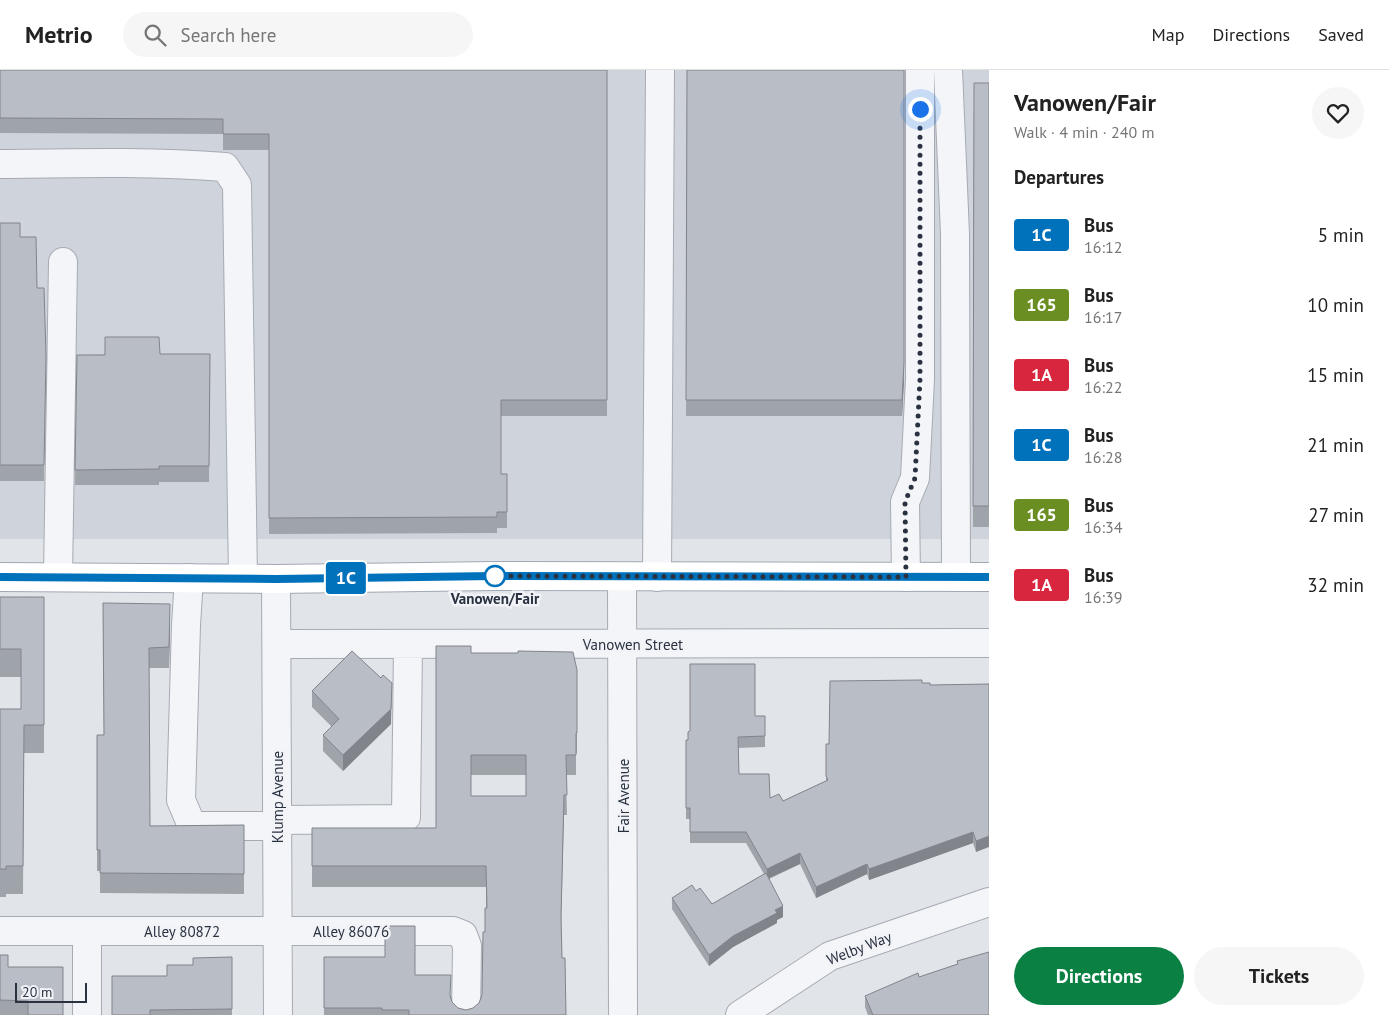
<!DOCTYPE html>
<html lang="en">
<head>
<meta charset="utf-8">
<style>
	:root { --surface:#fff; --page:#f6f6f6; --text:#222; --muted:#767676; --line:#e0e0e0; --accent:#0b8043 }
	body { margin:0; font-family:"PT Sans",sans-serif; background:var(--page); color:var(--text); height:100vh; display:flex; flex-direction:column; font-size:19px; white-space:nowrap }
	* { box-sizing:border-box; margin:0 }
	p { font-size:16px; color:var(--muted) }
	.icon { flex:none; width:28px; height:28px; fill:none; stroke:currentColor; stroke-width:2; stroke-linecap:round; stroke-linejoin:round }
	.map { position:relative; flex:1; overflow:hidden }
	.drawer { display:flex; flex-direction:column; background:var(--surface); width:400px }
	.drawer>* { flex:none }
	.badge { padding:0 10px; border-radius:4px; font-size:18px; line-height:32px }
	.scale { position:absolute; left:15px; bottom:12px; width:72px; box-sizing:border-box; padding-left:5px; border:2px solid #2a3140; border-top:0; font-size:14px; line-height:18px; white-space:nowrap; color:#2a3140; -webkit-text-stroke:4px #f1f3f7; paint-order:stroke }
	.you { position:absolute; width:25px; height:25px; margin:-12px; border:4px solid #fff; border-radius:50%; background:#1a73e8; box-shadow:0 0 0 8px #1a73e833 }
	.map>.badge { position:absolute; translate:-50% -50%; box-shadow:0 0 0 2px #fff }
	h2 { padding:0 25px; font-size:19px; line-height:45px }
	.round { display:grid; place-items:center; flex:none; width:52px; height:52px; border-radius:26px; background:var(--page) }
	.headline { display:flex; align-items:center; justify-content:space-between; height:85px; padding:0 25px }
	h1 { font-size:24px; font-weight:700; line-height:38px }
	.action { display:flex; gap:10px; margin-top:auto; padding:10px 25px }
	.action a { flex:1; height:58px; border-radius:30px; background:var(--accent); color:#fff; font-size:20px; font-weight:700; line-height:58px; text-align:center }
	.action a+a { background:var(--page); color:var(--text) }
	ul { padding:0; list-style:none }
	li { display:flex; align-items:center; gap:15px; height:70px; padding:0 25px }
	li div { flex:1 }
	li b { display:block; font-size:19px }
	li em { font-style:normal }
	li .badge { min-width:55px; font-weight:700; text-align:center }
	header { display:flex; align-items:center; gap:30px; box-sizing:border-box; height:70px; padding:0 25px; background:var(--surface); border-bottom:1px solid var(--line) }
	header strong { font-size:24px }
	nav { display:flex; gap:28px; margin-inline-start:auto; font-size:18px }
	.search { width:350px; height:45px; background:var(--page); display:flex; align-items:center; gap:12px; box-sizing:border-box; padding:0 18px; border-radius:28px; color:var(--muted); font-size:19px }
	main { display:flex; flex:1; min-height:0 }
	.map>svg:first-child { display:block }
	.built { fill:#cfd3db }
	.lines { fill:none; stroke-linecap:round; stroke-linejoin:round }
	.minor-casing { stroke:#a6abb3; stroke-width:30 }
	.major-casing { stroke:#a1a8b4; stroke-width:30 }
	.minor { stroke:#f4f5f8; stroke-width:28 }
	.major { stroke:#fff; stroke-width:28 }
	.wall { fill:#9fa3aa; fill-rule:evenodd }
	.shaded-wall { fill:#82848b }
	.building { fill:#b9bdc6; stroke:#82848b; fill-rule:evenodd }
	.line-casing { stroke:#fff; stroke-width:11 }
	.line { stroke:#0072bc; stroke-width:8 }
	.walk { stroke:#2a3140; stroke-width:5; stroke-dasharray:0 9 }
	.stop-dot { fill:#fff; stroke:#0072bc; stroke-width:2.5 }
	.labels { text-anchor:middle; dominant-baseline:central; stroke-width:5; stroke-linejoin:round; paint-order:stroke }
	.stop-label { font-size:15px; font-weight:bold; fill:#2a3140; stroke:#f1f3f7 }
	.street-label { font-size:15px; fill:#2a3140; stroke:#f1f3f7 }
</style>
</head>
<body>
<header>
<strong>Metrio</strong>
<div class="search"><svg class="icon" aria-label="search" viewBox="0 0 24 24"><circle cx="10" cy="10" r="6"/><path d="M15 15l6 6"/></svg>Search here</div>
<nav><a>Map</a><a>Directions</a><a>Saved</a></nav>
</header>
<main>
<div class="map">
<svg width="989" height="945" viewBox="0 0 989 945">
	<rect width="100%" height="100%" fill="#e1e4e9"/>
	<path class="built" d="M 0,0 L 989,0 L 989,469 L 0,469 Z"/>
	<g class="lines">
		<defs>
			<path id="minor" d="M 948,0 L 955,164 L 956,507
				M 0,94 C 75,93 150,91 225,97 L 237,115 L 243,508
				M 58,507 L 63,192
				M 622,507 L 623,945
				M 657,507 L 660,0
				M 906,507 L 905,432 L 915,408 L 920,309 L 920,0
				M 189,508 L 186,555 L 181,730 L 192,756 L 277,756
				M 276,509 L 278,945
				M 277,574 L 989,573
				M 277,750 L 401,749 L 406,747 L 408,574
				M 0,861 L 453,861 L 463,865 L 467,876 L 466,945
				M 87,861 L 87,945
				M 740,945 L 830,886 L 989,832"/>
			<path id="major" d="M 0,507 L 276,509 L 494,506 L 989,507"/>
		</defs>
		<use href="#minor" class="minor-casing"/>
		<use href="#major" class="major-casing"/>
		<use href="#minor" class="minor"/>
		<use href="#major" class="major"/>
	</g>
	<path class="wall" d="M 0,0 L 607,0 L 607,346 L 501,346 L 501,404 L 507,404 L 507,458 L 497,458 L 497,463 L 269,464 L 269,80 L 223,80 L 223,64 L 0,63 Z
		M 687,0 L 904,309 L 902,346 L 686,346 Z
		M 974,13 L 989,13 L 989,457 L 973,457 Z
		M 0,153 L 20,167 L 37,218 L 44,218 L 44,411 L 0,411 Z
		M 160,284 L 210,284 L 209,412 L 159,412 L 159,415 L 75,415 L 77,285 Z
		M 0,527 L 44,527 L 44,683 L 24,683 L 23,824 L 6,824 L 6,827 L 0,827 L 0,639 L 21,639 L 21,607 L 0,607 Z
		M 103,533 L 170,554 L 169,598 L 149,598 L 150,756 L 244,755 L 244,824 L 100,823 L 100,801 L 97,801 L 97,665 L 104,665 Z
		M 471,583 L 577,600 L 577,683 L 576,683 L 576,705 L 566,705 L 567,745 L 564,745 L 561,857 L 562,888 L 566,945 L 324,945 L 324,887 L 415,905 L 451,926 L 452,932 L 458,938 L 466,940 L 473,938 L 479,933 L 482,925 L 486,838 L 486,817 L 312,817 L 312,758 L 436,758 ZM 471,705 L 526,705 L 526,726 L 471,726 Z
		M 381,608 L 391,654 L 343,701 L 323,681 L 323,665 L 332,657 L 312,637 L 312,621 Z
		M 922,613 L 930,615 L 989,614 L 976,782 L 973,773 L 869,810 L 867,804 L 816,828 L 800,794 L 769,809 L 783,847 L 777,850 L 777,853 L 733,877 L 709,896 L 672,839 L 672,828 L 696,821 L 712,834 L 764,804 L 746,773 L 690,773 L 690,749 L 686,749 L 686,670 L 688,670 L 765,646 L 765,677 L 738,678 L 739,704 L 770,728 L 783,731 L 826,711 L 826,674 L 829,674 Z
		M 0,885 L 8,897 L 63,945 L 0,945 Z
		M 232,887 L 232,945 L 112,945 L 167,906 L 193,895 Z
		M 957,891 L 989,945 L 868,945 L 865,937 L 865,926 L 957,894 Z"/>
	<path class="shaded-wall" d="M 904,293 L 904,309 L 902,346 L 902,330 Z
		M 170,534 L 170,554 L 169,598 L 169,577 Z
		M 392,613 L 391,654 L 343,701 L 343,685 Z
		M 973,762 L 973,773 L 869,810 L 869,799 Z
		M 989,766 L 989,777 L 976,782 L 976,771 Z
		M 800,783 L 800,794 L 767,809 L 767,799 Z
		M 867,794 L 867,804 L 816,828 L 816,817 Z
		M 783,836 L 783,847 L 777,850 L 777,853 L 733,877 L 709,896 L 709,885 L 733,866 L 775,840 Z"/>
	<path class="building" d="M 0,0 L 607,0 L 607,330 L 501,330 L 501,404 L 507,404 L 507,442 L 497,442 L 497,447 L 269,448 L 269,64 L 223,64 L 223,49 L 0,48 Z
		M 687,0 L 904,0 L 904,293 L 902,330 L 686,330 Z
		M 974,13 L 989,13 L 989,436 L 973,436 Z
		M 0,153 L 20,153 L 20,167 L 36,167 L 37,218 L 44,218 L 46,286 L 44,395 L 0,395 Z
		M 105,267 L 159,267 L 160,284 L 210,284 L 209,396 L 159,396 L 159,399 L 75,400 L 77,285 L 105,285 Z
		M 0,527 L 44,527 L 44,655 L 24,655 L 23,796 L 6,796 L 6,799 L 0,799 L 0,639 L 21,639 L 21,579 L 0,579 Z
		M 103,533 L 170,534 L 169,577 L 149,578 L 150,756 L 244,755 L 244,804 L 100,803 L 100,780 L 97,780 L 97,665 L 104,665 Z
		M 436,576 L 471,576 L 471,583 L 518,583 L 518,581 L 573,582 L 577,600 L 577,663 L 576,663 L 576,685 L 566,685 L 567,725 L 564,725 L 561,846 L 562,888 L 565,888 L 566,945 L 409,945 L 409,940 L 382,940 L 382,938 L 324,938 L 324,887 L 385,887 L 385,856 L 415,856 L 415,905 L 451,905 L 450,925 L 452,932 L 458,938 L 466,940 L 473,938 L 479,933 L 482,925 L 483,862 L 485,862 L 485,838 L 487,838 L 486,796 L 312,796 L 312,758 L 436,758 ZM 471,685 L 526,685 L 526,726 L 471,726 Z
		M 352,581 L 381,608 L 383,605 L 392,613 L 391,639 L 343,685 L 323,665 L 339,649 L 312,621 Z
		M 690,594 L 755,594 L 755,646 L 765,646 L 765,666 L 738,667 L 739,704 L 769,704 L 770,728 L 779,724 L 783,731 L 828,710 L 826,706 L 826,674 L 829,674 L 830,611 L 922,610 L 922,613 L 930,613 L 930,615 L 989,614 L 989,766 L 976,771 L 973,762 L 869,799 L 867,794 L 816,817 L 800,783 L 767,799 L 746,762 L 690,762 L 690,738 L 686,738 L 686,670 L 688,670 L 688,662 L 690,661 Z
		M 766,803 L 783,836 L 775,840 L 777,843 L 733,866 L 709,885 L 672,828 L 692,815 L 696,821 L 700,818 L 712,834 Z
		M 989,882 L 989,945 L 873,945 L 865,926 L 918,903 L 919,907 L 958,894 L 957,891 Z
		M 0,885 L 8,885 L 8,897 L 63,897 L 63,945 L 28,945 L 28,931 L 0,930 Z
		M 232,887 L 232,939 L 150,940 L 150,945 L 112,945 L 112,906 L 167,906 L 167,895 L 193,895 L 193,888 Z"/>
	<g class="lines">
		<defs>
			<path id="line" d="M 0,507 L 276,509 L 494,506 L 989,507"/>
		</defs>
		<use href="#line" class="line-casing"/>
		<use href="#line" class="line"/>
		<path class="walk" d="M 495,506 L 494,506 L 906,507 L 905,432 L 915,408 L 920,309 L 920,39"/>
	</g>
	<circle class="stop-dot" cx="495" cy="506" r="10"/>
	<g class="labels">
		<g class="stop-label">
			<text x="495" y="528">Vanowen/Fair</text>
		</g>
		<g class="street-label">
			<text x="633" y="574">Vanowen Street</text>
			<text transform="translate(623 726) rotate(-90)">Fair Avenue</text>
			<text transform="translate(277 727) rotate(-90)">Klump Avenue</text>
			<text x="182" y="861">Alley 80872</text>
			<text x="351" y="861">Alley 86076</text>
			<text transform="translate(859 878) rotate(-21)">Welby Way</text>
		</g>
	</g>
</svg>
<div class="scale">20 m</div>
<div class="you" style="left:920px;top:39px"></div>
<b class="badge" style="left:346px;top:508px;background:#0072bc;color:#fff">1C</b>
</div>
<section class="drawer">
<div class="headline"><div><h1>Vanowen/Fair</h1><p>Walk · 4 min · 240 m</p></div><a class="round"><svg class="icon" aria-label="heart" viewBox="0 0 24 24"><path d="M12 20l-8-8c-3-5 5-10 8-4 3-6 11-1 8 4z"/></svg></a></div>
<h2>Departures</h2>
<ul>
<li><span class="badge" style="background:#0072bc;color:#fff">1C</span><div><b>Bus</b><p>16:12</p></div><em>5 min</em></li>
<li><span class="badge" style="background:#6b8e23;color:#fff">165</span><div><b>Bus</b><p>16:17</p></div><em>10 min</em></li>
<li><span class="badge" style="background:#d7263d;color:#fff">1A</span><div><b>Bus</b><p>16:22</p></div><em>15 min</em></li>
<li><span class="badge" style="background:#0072bc;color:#fff">1C</span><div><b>Bus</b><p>16:28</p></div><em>21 min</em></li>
<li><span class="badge" style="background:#6b8e23;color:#fff">165</span><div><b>Bus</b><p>16:34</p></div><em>27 min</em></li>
<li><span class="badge" style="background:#d7263d;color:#fff">1A</span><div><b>Bus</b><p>16:39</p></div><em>32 min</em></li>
</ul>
<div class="action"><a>Directions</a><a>Tickets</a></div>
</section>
</main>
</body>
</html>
